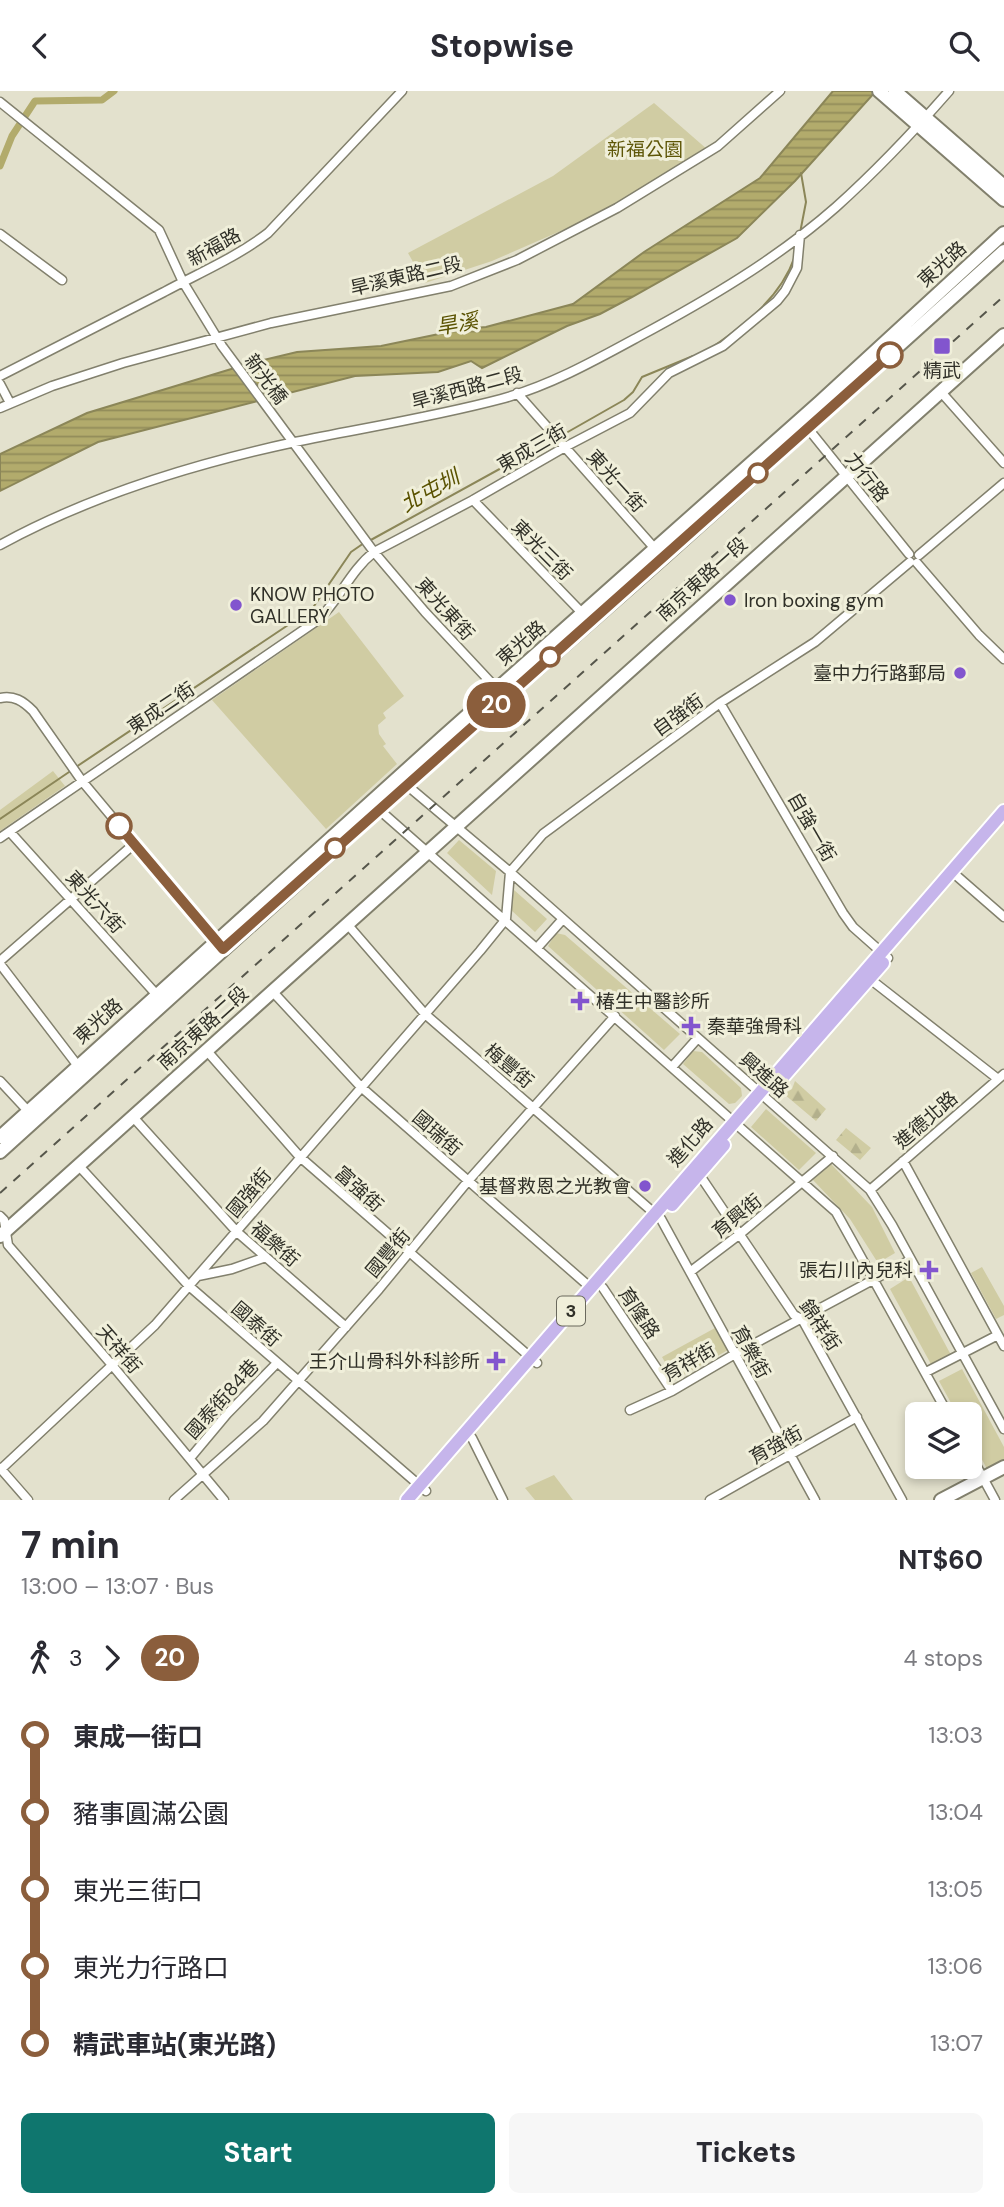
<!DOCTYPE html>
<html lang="en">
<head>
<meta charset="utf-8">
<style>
	:root { --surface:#fff; --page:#f7f7f7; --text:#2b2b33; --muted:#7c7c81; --accent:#0f766e }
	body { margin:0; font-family:"DM Sans","Noto Sans TC",sans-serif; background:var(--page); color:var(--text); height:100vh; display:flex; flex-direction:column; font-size:26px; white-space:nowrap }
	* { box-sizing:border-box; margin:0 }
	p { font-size:23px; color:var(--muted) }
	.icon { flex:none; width:38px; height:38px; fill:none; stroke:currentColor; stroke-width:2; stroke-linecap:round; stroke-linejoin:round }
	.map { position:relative; height:1409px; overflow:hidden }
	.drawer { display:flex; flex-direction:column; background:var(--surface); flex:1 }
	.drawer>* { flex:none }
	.badge { padding:0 14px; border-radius:23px; font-size:24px; line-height:46px }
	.tools { position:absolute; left:905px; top:1311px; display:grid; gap:14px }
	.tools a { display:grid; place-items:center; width:77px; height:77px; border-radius:10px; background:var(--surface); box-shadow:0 4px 10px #0003; font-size:35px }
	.map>.badge { position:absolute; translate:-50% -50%; box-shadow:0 0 0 4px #fff }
	.legs { display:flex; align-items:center; gap:10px; height:77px; padding:0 21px; font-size:23px }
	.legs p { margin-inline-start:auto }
	.headline { display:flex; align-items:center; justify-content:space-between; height:119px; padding:0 21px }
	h1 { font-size:38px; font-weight:700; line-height:52px }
	.button { display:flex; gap:14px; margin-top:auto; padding:14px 21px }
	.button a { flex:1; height:80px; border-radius:10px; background:var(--accent); color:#fff; font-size:28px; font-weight:700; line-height:80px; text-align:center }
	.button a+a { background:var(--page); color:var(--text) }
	ul { padding:0 21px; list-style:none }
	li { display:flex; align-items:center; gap:24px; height:77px; font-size:26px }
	li i { display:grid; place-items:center; width:10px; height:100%; margin:0 9px; background:currentColor }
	li i::after { content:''; width:18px; height:18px; margin:-9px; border:5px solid; border-radius:50%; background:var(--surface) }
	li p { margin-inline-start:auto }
	li:first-child i { background:linear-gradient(#0000 50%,currentColor 0) }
	li:last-child i { background:linear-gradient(currentColor 50%,#0000 0) }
	header { display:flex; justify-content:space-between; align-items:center; height:91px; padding:0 21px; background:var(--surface); font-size:32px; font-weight:700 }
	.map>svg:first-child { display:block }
	.green { fill:#d0cca3 }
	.forest { fill:url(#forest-firs) }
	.water { fill:url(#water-rules); stroke:#8b8658; stroke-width:2 }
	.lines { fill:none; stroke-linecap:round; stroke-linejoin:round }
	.stream { stroke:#8b8658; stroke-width:2 }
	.canal { stroke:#b2ab6c; stroke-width:7 }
	.street-casing { stroke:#82806d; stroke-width:11 }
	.secondary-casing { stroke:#82806d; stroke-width:16 }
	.primary-casing { stroke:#fff; stroke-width:16 }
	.street { stroke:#fff; stroke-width:8 }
	.secondary { stroke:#fff; stroke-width:12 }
	.primary { stroke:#c6b5eb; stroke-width:12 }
	.rail { stroke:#56564b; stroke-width:2; stroke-dasharray:9 9; stroke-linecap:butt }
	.line-1-casing { stroke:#fff; stroke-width:16 }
	.line-1 { stroke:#8b5e3c; stroke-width:10 }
	.poi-dot { fill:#8255ce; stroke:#f0efda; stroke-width:2.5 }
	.stop-1-dot { fill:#fff; stroke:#8b5e3c; stroke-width:3.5 }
	.labels { text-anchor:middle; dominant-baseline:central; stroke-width:6; stroke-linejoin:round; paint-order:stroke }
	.shield { fill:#f0efda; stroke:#6a695d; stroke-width:2 }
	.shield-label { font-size:18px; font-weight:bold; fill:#303028 }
	.park-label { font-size:19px; fill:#5e5607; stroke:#f0efda }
	.street-label { font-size:19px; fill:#303028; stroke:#f0efda }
	.poi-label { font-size:19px; fill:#303028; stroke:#f0efda; text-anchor:start }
	.water-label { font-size:21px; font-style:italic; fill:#5a5200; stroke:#f0efda }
</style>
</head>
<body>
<header><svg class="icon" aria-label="back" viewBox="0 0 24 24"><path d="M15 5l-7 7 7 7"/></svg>Stopwise<svg class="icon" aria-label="search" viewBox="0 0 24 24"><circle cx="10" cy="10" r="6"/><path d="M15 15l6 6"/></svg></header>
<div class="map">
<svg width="1004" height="1409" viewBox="0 0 1004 1409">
	<defs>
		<pattern id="forest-firs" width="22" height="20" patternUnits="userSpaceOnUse" patternTransform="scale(1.75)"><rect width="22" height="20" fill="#d0cca3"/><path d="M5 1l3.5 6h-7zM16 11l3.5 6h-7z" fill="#b3b08c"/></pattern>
		<pattern id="water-rules" width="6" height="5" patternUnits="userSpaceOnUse" patternTransform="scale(1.75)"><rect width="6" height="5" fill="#b2ab6c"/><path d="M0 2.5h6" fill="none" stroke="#918c59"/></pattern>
	</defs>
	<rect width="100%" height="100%" fill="#e3e1cd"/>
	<path class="green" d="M 654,12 L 708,59 L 618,115 L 492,170 L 425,192 L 408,162 L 553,85 Z
		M 339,521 L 404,605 L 383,622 L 386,627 L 378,634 L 379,643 L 386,653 L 383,655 L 397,673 L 326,738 L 212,609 Z
		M 53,680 L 65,695 L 0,740 L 0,719 Z
		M 459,749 L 496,780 L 492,804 L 447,762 Z
		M 514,799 L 547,828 L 535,841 L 511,819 Z
		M 556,842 L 565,844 L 680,943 L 664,959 L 548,855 Z
		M 693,960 L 702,961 L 741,997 L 742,1005 L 735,1012 L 729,1013 L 683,973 Z
		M 766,1018 L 816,1062 L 799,1079 L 751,1036 Z
		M 831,1073 L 872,1116 L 895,1162 L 878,1172 L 850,1128 L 813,1089 Z
		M 982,1176 L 1004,1215 L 1004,1224 L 996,1228 L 971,1182 Z
		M 909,1186 L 951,1264 L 932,1275 L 890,1198 Z
		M 715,1237 L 728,1259 L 675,1289 L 662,1266 Z
		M 962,1278 L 1004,1356 L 1004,1369 L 987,1378 L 970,1346 L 970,1323 L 957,1323 L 939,1290 Z
		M 554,1384 L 573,1409 L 535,1409 L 525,1397 Z"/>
	<path class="forest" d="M 795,990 L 826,1018 L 816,1030 L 784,1003 L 792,998 Z
		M 846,1037 L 871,1057 L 860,1069 L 836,1049 Z"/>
	<path class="water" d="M 833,0 L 876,0 L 795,90 L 737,147 L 632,206 L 600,223 L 567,235 L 482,277 L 471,270 L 438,281 L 355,285 L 98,351 L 0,400 L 0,363 L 87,322 L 251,272 L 297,261 L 381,255 L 463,238 L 486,236 L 573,213 L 644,161 L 760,87 Z"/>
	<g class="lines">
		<path class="stream" d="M 800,142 L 806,111 L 801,82
			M 711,257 C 746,233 781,206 795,165
			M 559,346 L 624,309 L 633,301 L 642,286 L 693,265
			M 369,450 L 554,348
			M 76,676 L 312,518 L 351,461 L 364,452
			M 0,728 L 72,679"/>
		<path class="canal" d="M 0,75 L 12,45 L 35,10 L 102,9 L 114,0"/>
		<defs>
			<path id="street" d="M 0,11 L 159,139 L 183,191 L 222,255 L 374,461 L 425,521 L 497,598
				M 0,143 L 62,189
				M 0,285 C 55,257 109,229 164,201 C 201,181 235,167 268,142 L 402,0
				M 0,293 L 10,312
				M 941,301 L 1004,372
				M 517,302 L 657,460
				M 0,317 L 52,295 L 123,272 L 271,232 L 451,195 L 517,169 L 617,117 L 718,55 L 780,0
				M 806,335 L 909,463
				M 473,409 L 585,525
				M 0,454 C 91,404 193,373 295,351 C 363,337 433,326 501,308 C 549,295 594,270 638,246 C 707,209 777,168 836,116 C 876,80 914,40 949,0
				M 919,464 L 1004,392
				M 917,472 L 979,544 L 1004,568
				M 0,607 C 14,604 23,610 33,620 L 82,690 L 218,853
				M 720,612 L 843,822 L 853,836 L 888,867
				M 403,691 L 510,781 L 870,1099 L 892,1134 L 1004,1338
				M 376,716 L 836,1121 L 948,1323
				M 10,741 L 156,903
				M 0,747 L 318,529 C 340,508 350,480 374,461 L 473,409 L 565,356 L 630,322 L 669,282 L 723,255 L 777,210 L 785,200 L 797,177 L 800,144
				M 958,786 L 1004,826
				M 348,834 L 425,923 L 661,1128 L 815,1409
				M 537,857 L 562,829
				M 0,870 L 134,753
				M 0,873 L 78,975
				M 870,888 L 998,988
				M 273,901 L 361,996 L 591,1197
				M 207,960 L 300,1066 L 537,1272
				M 672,976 L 697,948
				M 0,990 L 28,1020
				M 133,1026 L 237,1141 L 346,1236
				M 903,1070 L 1004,1255
				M 79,1075 L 189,1195 L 426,1400
				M 699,1083 L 794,1224 L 802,1228 L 902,1409
				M 870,1099 L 1004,983
				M 0,1125 L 4,1129 L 8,1154 L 112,1274 L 224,1409
				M 690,1181 L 740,1143 L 833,1065
				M 198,1185 L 232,1178 L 266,1166
				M 603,1197 L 672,1300
				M 926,1281 L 998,1244
				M 630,1319 L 672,1300 L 735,1263 L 910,1169
				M 472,1347 L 503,1409
				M 970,1363 L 995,1409
				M 191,1366 L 227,1323 L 277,1272
				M 0,1377 L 28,1409
				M 0,1379 L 155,1234 L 480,860 L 506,828 L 510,781 L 543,743 L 720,612 L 815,551 L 910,471
				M 174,1409 L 263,1330 L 379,1198 L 468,1090 L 615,925
				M 710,1409 L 857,1326"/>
			<path id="secondary" d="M 879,0 L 1004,109
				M 895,0 L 1004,95
				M 0,1046 L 443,646 L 820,311 L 1004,142
				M 0,1061 L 379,718 L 664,466 L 1004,160
				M 0,1145 L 1004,244
				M 941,1409 L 1004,1376"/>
			<path id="primary" d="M 784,985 L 883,872
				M 672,1114 L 724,1054
				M 407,1409 L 1004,720"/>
		</defs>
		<use href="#street" class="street-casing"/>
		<use href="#secondary" class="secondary-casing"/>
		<use href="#primary" class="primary-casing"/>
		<use href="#street" class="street"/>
		<use href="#secondary" class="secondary"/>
		<use href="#primary" class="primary"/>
		<path class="rail" d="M 0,1102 L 1004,205"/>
	</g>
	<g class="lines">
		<defs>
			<path id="line-1" d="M 119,735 L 223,858 L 890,264"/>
		</defs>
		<use href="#line-1" class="line-1-casing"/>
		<use href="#line-1" class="line-1"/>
	</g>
	<g class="poi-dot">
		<rect x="933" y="246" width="18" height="18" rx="3.5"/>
		<circle cx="730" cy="509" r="7"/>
		<circle cx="236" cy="514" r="7"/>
		<circle cx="960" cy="582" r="7"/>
		<path d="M576.5 899.5h7v7h7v7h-7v7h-7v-7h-7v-7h7z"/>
		<path d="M687.5 924.5h7v7h7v7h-7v7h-7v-7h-7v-7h7z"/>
		<circle cx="645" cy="1095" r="7"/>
		<path d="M925.5 1168.5h7v7h7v7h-7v7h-7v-7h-7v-7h7z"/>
		<path d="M492.5 1259.5h7v7h7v7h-7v7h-7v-7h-7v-7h7z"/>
	</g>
	<g class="stop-1-dot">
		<circle cx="890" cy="264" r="12"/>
		<circle cx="758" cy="382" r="9"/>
		<circle cx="550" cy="566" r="9"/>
		<circle cx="119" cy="735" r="12"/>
		<circle cx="335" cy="757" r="9"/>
	</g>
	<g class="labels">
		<rect class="shield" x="557" y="1205.5" width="28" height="29" rx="5"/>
		<g class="shield-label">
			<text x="571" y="1220">3</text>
		</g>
		<g class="park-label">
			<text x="645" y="58">新福公園</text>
		</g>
		<g class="street-label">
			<text transform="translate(214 156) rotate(-29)">新福路</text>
			<text transform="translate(942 173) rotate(-42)">東光路</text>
			<text transform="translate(406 185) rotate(-13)">旱溪東路二段</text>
			<text transform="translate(266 288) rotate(53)">新光橋</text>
			<text transform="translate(467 297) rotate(-15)">旱溪西路二段</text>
			<text transform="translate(532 357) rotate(-30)">東成三街</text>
			<text transform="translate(867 386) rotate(52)">力行路</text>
			<text transform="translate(616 390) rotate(48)">東光一街</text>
			<text transform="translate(542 459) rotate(45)">東光三街</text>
			<text transform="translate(702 488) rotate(-42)">南京東路一段</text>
			<text transform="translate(445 518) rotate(48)">東光東街</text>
			<text transform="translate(521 552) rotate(-41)">東光路</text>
			<text transform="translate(161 617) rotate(-34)">東成二街</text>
			<text transform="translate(678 624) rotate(-36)">自強街</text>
			<text transform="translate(812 736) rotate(60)">自強一街</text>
			<text transform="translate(95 811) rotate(48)">東光六街</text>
			<text transform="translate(98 930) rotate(-42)">東光路</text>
			<text transform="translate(203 937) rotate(-42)">南京東路二段</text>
			<text transform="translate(509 975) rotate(40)">梅豐街</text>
			<text transform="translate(764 984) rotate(41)">興進路</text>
			<text transform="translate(926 1029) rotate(-41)">進德北路</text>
			<text transform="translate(437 1042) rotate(41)">國瑞街</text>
			<text transform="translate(690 1051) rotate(-49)">進化路</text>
			<text transform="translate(359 1098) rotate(42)">富強街</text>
			<text transform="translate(249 1102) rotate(-50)">國強街</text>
			<text transform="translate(737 1125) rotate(-39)">育興街</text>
			<text transform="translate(275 1153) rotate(41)">福樂街</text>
			<text transform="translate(388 1162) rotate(-50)">國豐街</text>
			<text transform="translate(639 1222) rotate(56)">育隆路</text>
			<text transform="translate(256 1233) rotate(41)">國泰街</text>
			<text transform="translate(820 1234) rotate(56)">錦祥街</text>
			<text transform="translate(119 1258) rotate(49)">天祥街</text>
			<text transform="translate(751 1261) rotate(61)">育樂街</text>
			<text transform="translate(689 1271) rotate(-30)">育祥街</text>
			<text transform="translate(222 1308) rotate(-48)">國泰街84巷</text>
			<text transform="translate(776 1354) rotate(-29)">育強街</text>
		</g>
		<g class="poi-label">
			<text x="942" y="279" text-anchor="middle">精武</text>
			<text x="250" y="503">KNOW PHOTO<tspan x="250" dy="22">GALLERY</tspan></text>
			<text x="744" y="509">Iron boxing gym</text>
			<text x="946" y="582" text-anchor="end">臺中力行路郵局</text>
			<text x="596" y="910">椿生中醫診所</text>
			<text x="707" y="935">秦華強骨科</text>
			<text x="631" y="1095" text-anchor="end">基督救恩之光教會</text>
			<text x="913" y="1179" text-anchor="end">張右川內兒科</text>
			<text x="480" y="1270" text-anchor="end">王介山骨科外科診所</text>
		</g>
		<g class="water-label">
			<text transform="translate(457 233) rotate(-10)">旱溪</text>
			<text transform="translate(430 400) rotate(-29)">北屯圳</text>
		</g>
	</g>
</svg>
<div class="tools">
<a><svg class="icon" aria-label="layers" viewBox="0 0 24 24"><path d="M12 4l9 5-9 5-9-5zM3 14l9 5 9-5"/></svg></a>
</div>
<b class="badge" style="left:496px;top:614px;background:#8b5e3c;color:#fff">20</b>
</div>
<section class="drawer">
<div class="headline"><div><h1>7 min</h1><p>13:00 – 13:07 · Bus</p></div><b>NT$60</b></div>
<div class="legs"><svg class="icon" aria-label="walk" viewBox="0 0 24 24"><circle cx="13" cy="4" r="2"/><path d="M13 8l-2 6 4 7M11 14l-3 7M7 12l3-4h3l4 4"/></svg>3<svg class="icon" aria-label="forward" viewBox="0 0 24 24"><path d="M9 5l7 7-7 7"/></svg><b class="badge" style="background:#8b5e3c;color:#fff">20</b><p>4 stops</p></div>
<ul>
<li><i style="color:#8b5e3c"></i><b>東成一街口</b><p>13:03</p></li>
<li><i style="color:#8b5e3c"></i><span>豬事圓滿公園</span><p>13:04</p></li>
<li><i style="color:#8b5e3c"></i><span>東光三街口</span><p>13:05</p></li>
<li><i style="color:#8b5e3c"></i><span>東光力行路口</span><p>13:06</p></li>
<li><i style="color:#8b5e3c"></i><b>精武車站(東光路)</b><p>13:07</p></li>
</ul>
<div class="button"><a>Start</a><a>Tickets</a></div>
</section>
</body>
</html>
